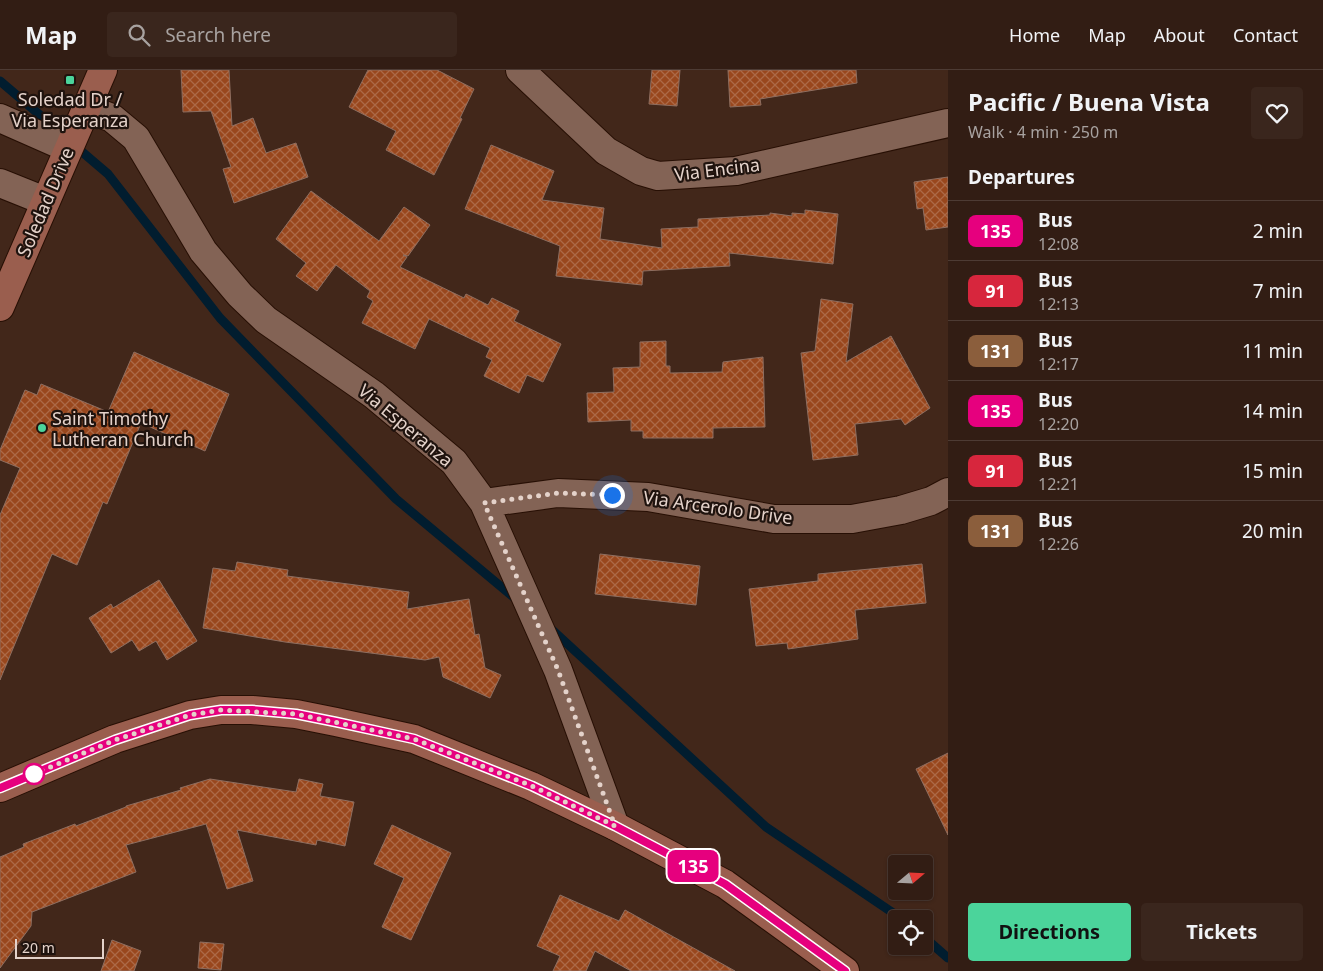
<!DOCTYPE html>
<html lang="en">
<head>
<meta charset="utf-8">
<style>
	:root { --surface:#321d14; --page:#3a261d; --text:#f1f3f6; --muted:#a8a2a0; --line:#4d3b34; --accent:#4bd49b }
	body { margin:0; font-family:"Noto Sans",sans-serif; background:var(--page); color:var(--text); height:100vh; display:flex; flex-direction:column; font-size:19px; white-space:nowrap }
	* { box-sizing:border-box; margin:0 }
	p { font-size:16px; color:var(--muted) }
	.icon { flex:none; width:28px; height:28px; fill:none; stroke:currentColor; stroke-width:2; stroke-linecap:round; stroke-linejoin:round }
	.map { position:relative; flex:1; overflow:hidden }
	.panel { display:flex; flex-direction:column; background:var(--surface); width:375px }
	.panel>* { flex:none }
	.badge { padding:0 10px; border-radius:8px; font-size:18px; line-height:32px }
	.needle { width:32px; rotate:71deg }
	.controls { position:absolute; left:888px; top:785px; display:grid; gap:10px }
	.controls a { display:grid; place-items:center; width:45px; height:45px; border-radius:5px; background:var(--surface); box-shadow:0 1px 4px #0004,0 0 0 1px var(--line); font-size:25px }
	.scale { position:absolute; left:15px; bottom:12px; width:89px; box-sizing:border-box; padding-left:5px; border:2px solid #e4d2ca; border-top:0; font-size:14px; line-height:18px; white-space:nowrap; color:#e4d2ca; -webkit-text-stroke:4px #1f130e; paint-order:stroke }
	.you { position:absolute; width:25px; height:25px; margin:-12px; border:4px solid #fff; border-radius:50%; background:#1a73e8; box-shadow:0 0 0 8px #1a73e833 }
	.map>.badge { position:absolute; translate:-50% -50%; box-shadow:0 0 0 2px #fff }
	h2 { padding:0 20px; font-size:19px; line-height:45px }
	.round { display:grid; place-items:center; flex:none; width:52px; height:52px; border-radius:5px; background:var(--page) }
	.overview { display:flex; align-items:center; justify-content:space-between; height:85px; padding:0 20px }
	h1 { font-size:24px; font-weight:700; line-height:38px }
	.action { display:flex; gap:10px; margin-top:auto; padding:10px 20px }
	.action a { flex:1; height:58px; border-radius:5px; background:var(--accent); color:#111; font-size:20px; font-weight:700; line-height:58px; text-align:center }
	.action a+a { background:var(--page); color:var(--text) }
	ul { padding:0; list-style:none }
	li { display:flex; align-items:center; gap:15px; height:60px; padding:0 20px; border-top:1px solid var(--line) }
	li div { flex:1 }
	li b { display:block; font-size:19px }
	li em { font-style:normal }
	li .badge { min-width:55px; font-weight:700; text-align:center }
	header { display:flex; align-items:center; gap:30px; box-sizing:border-box; height:70px; padding:0 25px; background:var(--surface); border-bottom:1px solid var(--line) }
	header strong { font-size:24px }
	nav { display:flex; gap:28px; margin-inline-start:auto; font-size:18px }
	.search { width:350px; height:45px; background:var(--page); display:flex; align-items:center; gap:12px; box-sizing:border-box; padding:0 18px; border-radius:5px; color:var(--muted); font-size:19px }
	main { display:flex; flex:1; min-height:0 }
	.map>svg:first-child { display:block }
	.lines { fill:none; stroke-linecap:round; stroke-linejoin:round }
	.stream { stroke:#011d2f; stroke-width:9 }
	.building { fill:url(#building-cross-hatch); stroke:#8e6e60 }
	.street-casing { stroke:#270f04; stroke-width:30 }
	.secondary-casing { stroke:#270f04; stroke-width:30 }
	.street { stroke:#836355; stroke-width:28 }
	.secondary { stroke:#9a5e4e; stroke-width:28 }
	.line-casing { stroke:#fff; stroke-width:11 }
	.line { stroke:#e6007e; stroke-width:8 }
	.walk { stroke:#e4d2ca; stroke-width:5; stroke-dasharray:0 9 }
	.poi-dot { fill:#4bd49b; stroke:#1f130e; stroke-width:2 }
	.stop-dot { fill:#fff; stroke:#e6007e; stroke-width:2.5 }
	.labels { text-anchor:middle; dominant-baseline:central; stroke-width:4.5; stroke-linejoin:round; paint-order:stroke }
	.poi-label { font-size:18px; fill:#e4d2ca; stroke:#1f130e }
	.street-label { font-size:18px; fill:#e4d2ca; stroke:#1f130e }
</style>
</head>
<body>
<header>
<strong>Map</strong>
<div class="search"><svg class="icon" aria-label="search" viewBox="0 0 24 24"><circle cx="10" cy="10" r="6"/><path d="M15 15l6 6"/></svg>Search here</div>
<nav><a>Home</a><a>Map</a><a>About</a><a>Contact</a></nav>
</header>
<main>
<div class="map">
<svg width="948" height="901" viewBox="0 0 948 901">
	<defs>
		<pattern id="building-cross-hatch" width="8" height="8" patternUnits="userSpaceOnUse" patternTransform="scale(1.25)"><rect width="8" height="8" fill="#99471d"/><path d="M0 0l8 8M0 8l8-8" fill="none" stroke="#ac6947"/></pattern>
	</defs>
	<rect width="100%" height="100%" fill="#42271a"/>
	<g class="lines">
		<path class="stream" d="M 0,11 L 61,63
			M 74,75 L 108,104 L 220,248 L 396,429 L 517,530
			M 548,556 L 766,757 L 902,849
			M 924,867 L 948,888"/>
	</g>
	<path class="building" d="M 181,0 L 229,0 L 232,56 L 253,48 L 266,83 L 296,73 L 308,107 L 234,133 L 223,99 L 231,97 L 211,41 L 183,42 Z
		M 368,0 L 437,0 L 474,19 L 460,48 L 462,49 L 434,105 L 386,80 L 396,61 L 349,37 Z
		M 652,0 L 680,0 L 677,36 L 649,34 Z
		M 728,0 L 856,0 L 857,13 L 760,29 L 761,35 L 730,37 Z
		M 491,75 L 554,101 L 542,130 L 604,138 L 600,169 L 662,178 L 661,159 L 698,157 L 698,149 L 770,145 L 770,143 L 792,146 L 792,143 L 805,144 L 805,140 L 838,144 L 833,194 L 729,183 L 730,196 L 643,201 L 642,215 L 556,206 L 560,176 L 465,139 Z
		M 948,107 L 948,157 L 926,160 L 923,138 L 917,139 L 914,112 Z
		M 311,121 L 379,171 L 404,137 L 430,155 L 408,186 L 403,185 L 407,187 L 400,197 L 464,228 L 466,224 L 488,235 L 492,228 L 519,241 L 514,251 L 561,274 L 543,312 L 527,305 L 519,323 L 484,306 L 492,290 L 486,287 L 490,278 L 429,249 L 415,279 L 362,253 L 373,231 L 367,227 L 370,221 L 336,195 L 317,221 L 296,206 L 306,193 L 276,169 Z
		M 821,229 L 853,234 L 846,292 L 891,266 L 930,338 L 905,355 L 901,349 L 855,354 L 858,385 L 813,390 L 801,283 L 815,281 Z
		M 666,271 L 666,296 L 670,296 L 670,303 L 722,302 L 723,292 L 763,287 L 765,357 L 713,358 L 713,368 L 643,368 L 643,361 L 631,361 L 631,350 L 588,352 L 587,323 L 614,322 L 613,298 L 640,297 L 640,272 Z
		M 134,282 L 229,324 L 205,381 L 141,353 L 107,434 L 103,432 L 77,495 L 52,484 L 0,610 L 0,445 L 20,398 L 0,390 L 0,380 L 25,320 L 37,325 L 41,314 L 108,342 Z
		M 600,484 L 700,496 L 696,535 L 595,524 Z
		M 237,492 L 288,500 L 287,506 L 409,522 L 407,539 L 469,529 L 475,565 L 479,564 L 485,598 L 501,605 L 490,628 L 443,607 L 439,587 L 425,590 L 285,572 L 203,558 L 213,498 L 235,501 Z
		M 922,494 L 926,533 L 855,540 L 858,569 L 788,579 L 787,573 L 756,576 L 749,519 L 818,511 L 818,504 Z
		M 159,510 L 197,571 L 167,590 L 156,571 L 139,581 L 132,570 L 111,583 L 89,548 L 111,534 L 113,538 Z
		M 948,683 L 948,765 L 916,699 Z
		M 210,709 L 296,722 L 299,709 L 323,714 L 320,726 L 354,732 L 345,776 L 317,770 L 316,775 L 237,760 L 253,811 L 227,819 L 206,754 L 126,775 L 136,802 L 32,842 L 31,856 L 0,898 L 0,787 L 24,777 L 23,774 L 75,754 L 76,756 L 126,737 L 126,736 L 181,720 L 180,718 Z
		M 392,755 L 451,783 L 411,870 L 382,857 L 404,808 L 374,794 Z
		M 560,825 L 619,851 L 625,840 L 735,901 L 631,901 L 595,881 L 586,901 L 553,901 L 560,886 L 537,876 Z
		M 112,870 L 141,881 L 134,901 L 101,901 Z
		M 200,872 L 224,874 L 221,900 L 198,898 Z"/>
	<g class="lines">
		<defs>
			<path id="street" d="M 520,0 L 606,81 L 641,101 L 658,106 L 736,101 L 948,53
				M 86,38 L 112,48 L 136,68 L 203,181 L 240,225 L 266,250 L 374,325 L 454,392 L 484,433 L 558,600 L 615,756
				M 0,48 L 68,78
				M 0,113 L 45,131
				M 484,433 L 558,423 L 648,427 L 774,449 L 852,449 L 901,440 L 931,431 L 948,422"/>
			<path id="secondary" d="M 0,237 L 103,0
				M 0,718 L 115,669 L 190,645 L 221,640 L 252,640 L 296,644 L 336,652 L 414,669 L 531,716 L 615,756 L 725,814 L 845,901"/>
		</defs>
		<use href="#street" class="street-casing"/>
		<use href="#secondary" class="secondary-casing"/>
		<use href="#street" class="street"/>
		<use href="#secondary" class="secondary"/>
	</g>
	<g class="lines">
		<defs>
			<path id="line" d="M 0,718 L 115,670 L 190,645 L 221,640 L 252,640 L 296,644 L 336,652 L 414,669 L 532,716 L 615,756 L 725,814 L 845,901"/>
		</defs>
		<use href="#line" class="line-casing"/>
		<use href="#line" class="line"/>
		<path class="walk" d="M 34,704 L 115,670 L 190,645 L 221,640 L 296,644 L 414,669 L 532,716 L 615,756 L 558,600 L 484,433 L 558,423 L 612,425"/>
	</g>
	<g class="poi-dot">
		<rect x="65" y="5" width="10" height="10" rx="2.5"/>
		<circle cx="42" cy="358" r="5"/>
	</g>
	<circle class="stop-dot" cx="34" cy="704" r="10"/>
	<g class="labels">
		<g class="poi-label">
			<text x="70" y="29">Soledad Dr /<tspan x="70" dy="21">Via Esperanza</tspan></text>
			<text x="52" y="348" text-anchor="start">Saint Timothy<tspan x="52" dy="21">Lutheran Church</tspan></text>
		</g>
		<g class="street-label">
			<text transform="translate(717 99) rotate(-7)">Via Encina</text>
			<text transform="translate(45 132) rotate(-67)">Soledad Drive</text>
			<text transform="translate(406 355) rotate(40)">Via Esperanza</text>
			<text transform="translate(718 437) rotate(8)">Via Arcerolo Drive</text>
		</g>
	</g>
</svg>
<div class="controls">
<a><svg class="needle" viewBox="-14 -14 28 28"><path d="M0-13l5 13h-10z" fill="#e53935"/><path d="M0 13l5-13h-10z" fill="#a8a2a0"/></svg></a>
<a><svg class="icon" aria-label="locate" viewBox="0 0 24 24"><circle cx="12" cy="12" r="6"/><path d="M12 2v4M12 18v4M2 12h4M18 12h4"/></svg></a>
</div>
<div class="scale">20 m</div>
<div class="you" style="left:612px;top:425px"></div>
<b class="badge" style="left:693px;top:796px;background:#e6007e;color:#fff">135</b>
</div>
<section class="panel">
<div class="overview"><div><h1>Pacific / Buena Vista</h1><p>Walk · 4 min · 250 m</p></div><a class="round"><svg class="icon" aria-label="heart" viewBox="0 0 24 24"><path d="M12 20l-8-8c-3-5 5-10 8-4 3-6 11-1 8 4z"/></svg></a></div>
<h2>Departures</h2>
<ul>
<li><span class="badge" style="background:#e6007e;color:#fff">135</span><div><b>Bus</b><p>12:08</p></div><em>2 min</em></li>
<li><span class="badge" style="background:#d7263d;color:#fff">91</span><div><b>Bus</b><p>12:13</p></div><em>7 min</em></li>
<li><span class="badge" style="background:#8b5e3c;color:#fff">131</span><div><b>Bus</b><p>12:17</p></div><em>11 min</em></li>
<li><span class="badge" style="background:#e6007e;color:#fff">135</span><div><b>Bus</b><p>12:20</p></div><em>14 min</em></li>
<li><span class="badge" style="background:#d7263d;color:#fff">91</span><div><b>Bus</b><p>12:21</p></div><em>15 min</em></li>
<li><span class="badge" style="background:#8b5e3c;color:#fff">131</span><div><b>Bus</b><p>12:26</p></div><em>20 min</em></li>
</ul>
<div class="action"><a>Directions</a><a>Tickets</a></div>
</section>
</main>
</body>
</html>
